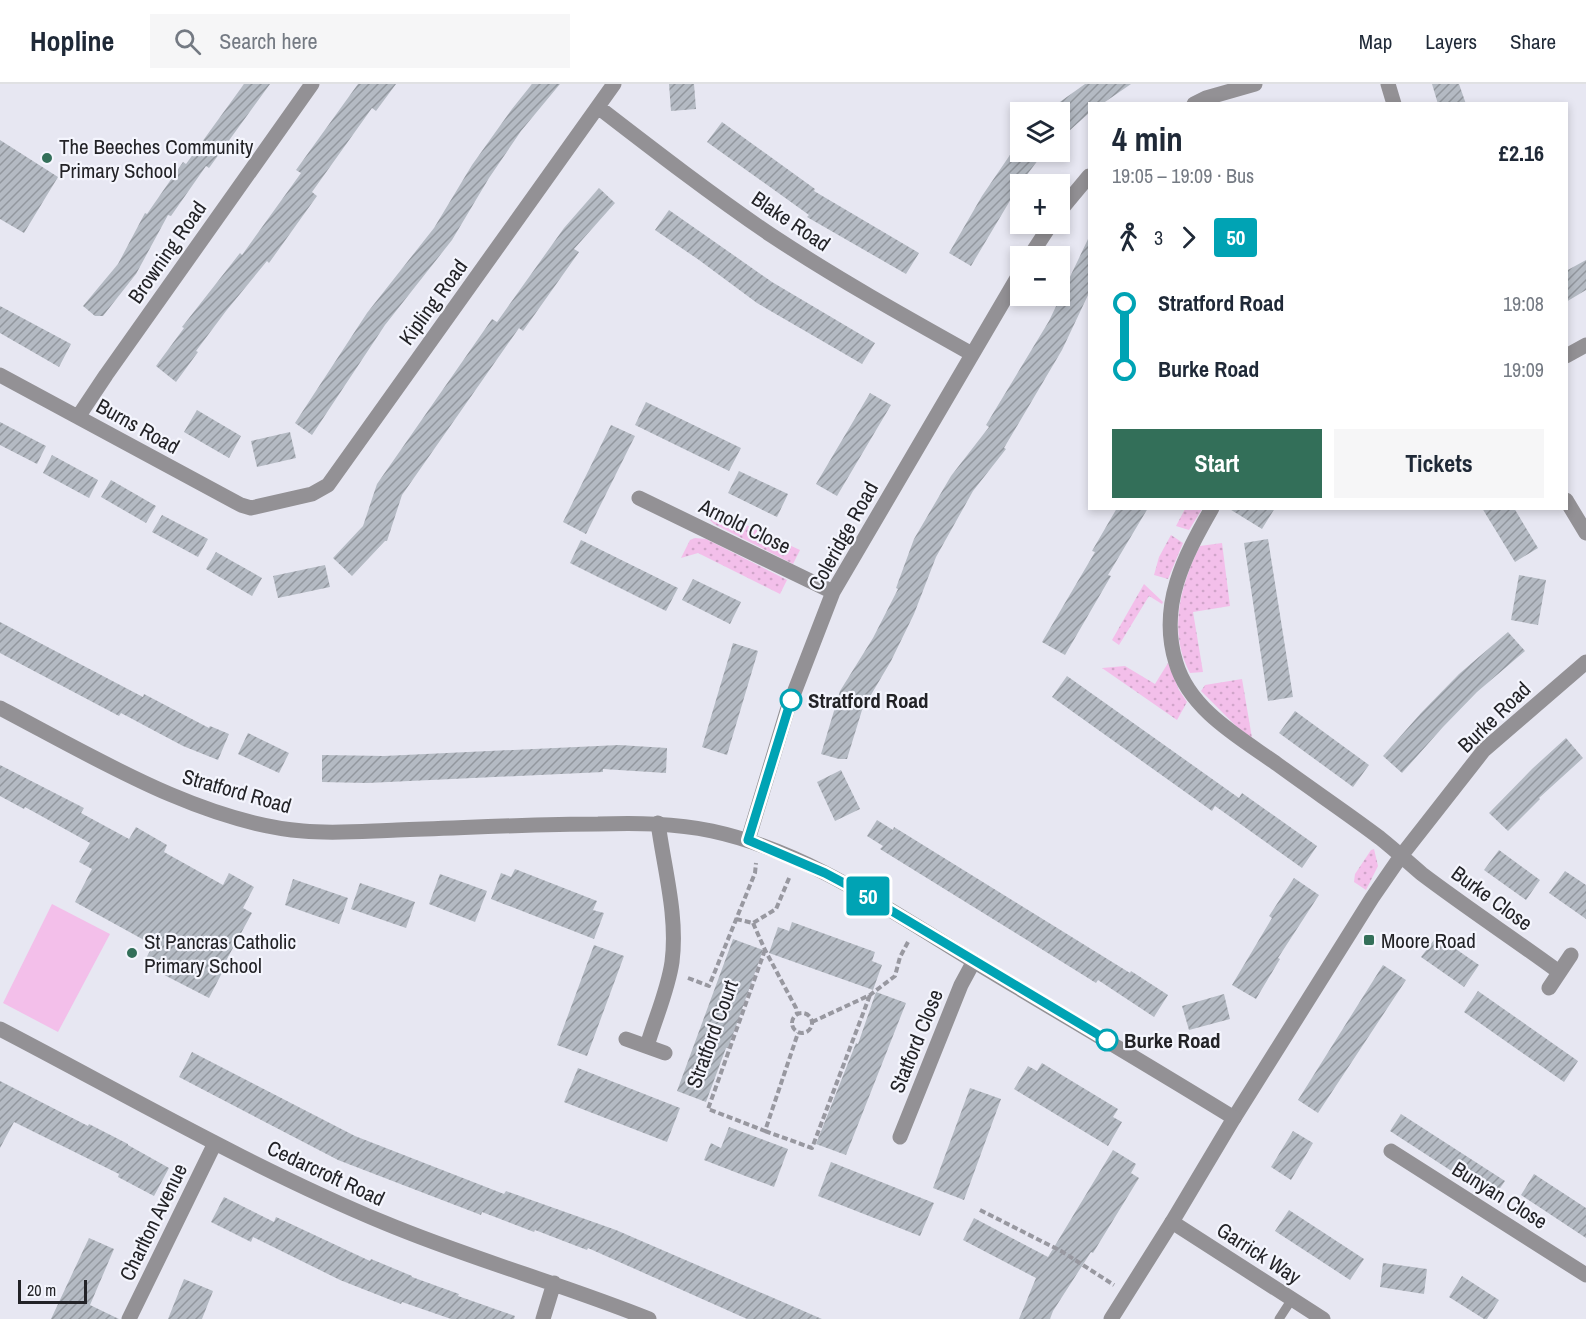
<!DOCTYPE html>
<html lang="en">
<head>
<meta charset="utf-8">
<style>
	:root { --surface:#fff; --page:#f6f6f7; --text:#1f2937; --muted:#747a83; --line:#e0e1e3; --accent:#336f59 }
	body { margin:0; font-family:"Archivo Narrow",sans-serif; background:var(--page); color:var(--text); height:100vh; display:flex; flex-direction:column; font-size:22px; white-space:nowrap }
	* { box-sizing:border-box; margin:0 }
	p { font-size:20px; color:var(--muted) }
	.icon { flex:none; width:33px; height:33px; fill:none; stroke:currentColor; stroke-width:2; stroke-linecap:round; stroke-linejoin:round }
	.map { position:relative; flex:1; overflow:hidden }
	.drawer { position:absolute; left:1088px; top:18px; width:480px; height:408px; display:flex; flex-direction:column; background:var(--surface); border-radius:0px; box-shadow:0 3px 9px #0003 }
	.drawer>* { flex:none }
	.badge { padding:0 12px; border-radius:4px; font-size:21px; line-height:39px }
	.buttons { position:absolute; left:1010px; top:18px; display:grid; gap:12px }
	.buttons a { display:grid; place-items:center; width:60px; height:60px; border-radius:0px; background:var(--surface); box-shadow:0 3px 9px #0003; font-size:30px }
	.scale { position:absolute; left:18px; bottom:15px; width:69px; box-sizing:border-box; padding-left:6px; border:3px solid #232327; border-top:0; font-size:16px; line-height:21px; white-space:nowrap; color:#232327; -webkit-text-stroke:4px #f4f5fd; paint-order:stroke }
	.map>.badge { position:absolute; translate:-50% -50%; box-shadow:0 0 0 3px #fff }
	.legs { display:flex; align-items:center; gap:9px; height:66px; padding:0 24px; font-size:20px }
	.legs p { margin-inline-start:auto }
	.summary { display:flex; align-items:center; justify-content:space-between; height:102px; padding:0 24px }
	h1 { font-size:33px; font-weight:700; line-height:45px }
	.action { display:flex; gap:12px; margin-top:auto; padding:12px 24px }
	.action a { flex:1; height:69px; border-radius:0px; background:var(--accent); color:#fff; font-size:24px; font-weight:700; line-height:69px; text-align:center }
	.action a+a { background:var(--page); color:var(--text) }
	ul { padding:0 24px; list-style:none }
	li { display:flex; align-items:center; gap:21px; height:66px; font-size:22px }
	li i { display:grid; place-items:center; width:9px; height:100%; margin:0 8px; background:currentColor }
	li i::after { content:''; width:15px; height:15px; margin:-8px; border:4px solid; border-radius:50%; background:var(--surface) }
	li p { margin-inline-start:auto }
	li:first-child i { background:linear-gradient(#0000 50%,currentColor 0) }
	li:last-child i { background:linear-gradient(currentColor 50%,#0000 0) }
	header { display:flex; align-items:center; gap:36px; box-sizing:border-box; height:84px; padding:0 30px; background:var(--surface); border-bottom:2px solid var(--line) }
	header strong { font-size:28px }
	nav { display:flex; gap:33px; margin-inline-start:auto; font-size:21px }
	.search { width:420px; height:54px; background:var(--page); display:flex; align-items:center; gap:15px; box-sizing:border-box; padding:0 21px; border-radius:0px; color:var(--muted); font-size:22px }
	.map>svg:first-child { display:block }
	.grass { fill:url(#grass-dots) }
	.green { fill:#f3bfea }
	.building { fill:url(#building-hatch) }
	.lines { fill:none; stroke-linecap:round; stroke-linejoin:round }
	.path { stroke:#9898a0; stroke-width:4; stroke-dasharray:6 3; stroke-linecap:butt }
	.service { stroke:#939195; stroke-width:9 }
	.minor { stroke:#939195; stroke-width:15 }
	.tertiary { stroke:#939195; stroke-width:15 }
	.line-1-casing { stroke:#fff; stroke-width:14 }
	.line-1 { stroke:#00a3b4; stroke-width:9 }
	.poi-dot { fill:#336f59; stroke:#f4f5fd; stroke-width:2 }
	.stop-1-dot { fill:#fff; stroke:#00a3b4; stroke-width:3 }
	.labels { text-anchor:middle; dominant-baseline:central; stroke-width:4.5; stroke-linejoin:round; paint-order:stroke }
	.poi-label { font-size:21px; fill:#232327; stroke:#f4f5fd; text-anchor:start }
	.street-label { font-size:21px; fill:#232327; stroke:#f4f5fd }
	.stop-label { font-size:21px; font-weight:bold; fill:#232327; stroke:#f4f5fd; text-anchor:start }
</style>
</head>
<body>
<header>
<strong>Hopline</strong>
<div class="search"><svg class="icon" aria-label="search" viewBox="0 0 24 24"><circle cx="10" cy="10" r="6"/><path d="M15 15l6 6"/></svg>Search here</div>
<nav><a>Map</a><a>Layers</a><a>Share</a></nav>
</header>
<div class="map">
<svg width="1586" height="1235" viewBox="0 0 1586 1235">
	<defs>
		<pattern id="grass-dots" width="8" height="8" patternUnits="userSpaceOnUse" patternTransform="scale(1.5)"><rect width="8" height="8" fill="#f3bfea"/><path d="M2 2h.1M6 6h.1" fill="none" stroke="#d0a4c9" stroke-width="1.8" stroke-linecap="round"/></pattern>
		<pattern id="building-hatch" width="6" height="6" patternUnits="userSpaceOnUse" patternTransform="scale(1.5)"><rect width="6" height="6" fill="#b4bac3"/><path d="M-1 1l2-2M0 6l6-6M5 7l2-2" fill="none" stroke="#92979e"/></pattern>
	</defs>
	<rect width="100%" height="100%" fill="#e7e7f2"/>
	<path class="grass" d="M 715,424 L 720,429 L 800,466 L 793,480 L 714,440 L 707,433 Z
		M 1185,425 L 1202,425 L 1189,446 L 1176,442 Z
		M 1171,451 L 1183,459 L 1168,495 L 1154,491 L 1159,473 Z
		M 695,454 L 706,455 L 787,496 L 780,510 L 698,469 L 681,474 L 690,456 Z
		M 1222,459 L 1230,522 L 1193,528 L 1203,588 L 1190,589 C 1168,549 1180,501 1200,462 Z
		M 1144,500 L 1163,518 L 1162,520 L 1149,512 L 1119,561 L 1112,556 Z
		M 1168,579 L 1179,606 L 1187,618 L 1177,636 L 1102,584 L 1125,582 L 1155,600 Z
		M 1242,595 L 1252,654 L 1237,643 L 1201,607 L 1205,601 Z
		M 1374,765 L 1378,782 L 1366,806 L 1354,798 L 1355,790 L 1371,766 Z"/>
	<path class="green" d="M 52,820 L 110,850 L 58,948 L 3,919 Z"/>
	<path class="building" d="M 244,0 L 270,0 L 209,84 L 206,82 L 171,132 L 168,131 L 136,190 L 103,232 L 95,232 L 83,222 L 118,180 L 145,129 L 147,130 L 183,78 L 186,80 Z
		M 358,0 L 396,0 L 376,27 L 372,24 L 312,108 L 317,112 L 269,179 L 267,177 L 226,227 L 196,267 L 198,268 L 176,298 L 156,282 L 184,244 L 182,243 L 240,169 L 242,171 L 301,89 L 296,86 Z
		M 532,0 L 560,0 L 521,47 L 489,94 L 452,156 L 385,241 L 312,351 L 295,339 L 367,229 L 434,144 L 472,81 L 512,25 Z
		M 669,0 L 694,0 L 696,25 L 671,27 Z
		M 1085,0 L 1131,0 L 1102,20 L 1089,20 L 1089,29 L 1059,56 L 1059,20 L 1057,20 Z
		M 1432,0 L 1459,0 L 1466,20 L 1438,20 Z
		M 722,38 L 815,105 L 814,107 L 919,169 L 906,190 L 807,133 L 809,131 L 707,58 Z
		M 0,56 L 58,93 L 24,149 L 0,135 Z
		M 1012,68 L 1044,68 L 1020,100 L 971,182 L 949,169 L 982,112 Z
		M 599,104 L 615,119 L 574,165 L 579,168 L 523,247 L 519,244 L 402,411 L 387,457 L 385,457 L 352,492 L 333,474 L 363,442 L 377,400 L 492,235 L 497,238 L 564,144 Z
		M 669,126 L 772,198 L 875,259 L 862,280 L 757,219 L 699,176 L 655,146 Z
		M 1089,153 L 1089,209 L 1062,266 L 1004,364 L 1006,365 L 973,407 L 936,473 L 914,530 L 891,577 L 862,626 L 847,675 L 839,675 L 821,670 L 840,607 L 873,554 L 898,505 L 896,504 L 914,455 L 951,392 L 989,343 L 986,341 L 1049,237 Z
		M 1586,176 L 1586,206 L 1566,218 L 1566,187 Z
		M 0,222 L 71,260 L 59,283 L 0,249 Z
		M 870,309 L 891,321 L 837,412 L 816,400 Z
		M 646,318 L 741,364 L 729,387 L 635,341 Z
		M 197,326 L 241,352 L 229,374 L 184,348 Z
		M 0,338 L 46,362 L 37,380 L 0,361 Z
		M 611,341 L 635,352 L 586,450 L 563,438 Z
		M 290,348 L 296,374 L 257,383 L 251,357 Z
		M 52,371 L 98,396 L 89,414 L 43,389 Z
		M 739,387 L 788,410 L 777,433 L 728,409 Z
		M 111,396 L 156,422 L 146,439 L 101,413 Z
		M 1117,424 L 1148,424 L 1108,491 L 1111,492 L 1065,571 L 1042,558 L 1095,468 L 1092,467 Z
		M 1228,424 L 1275,424 L 1262,445 Z
		M 1482,424 L 1514,424 L 1538,464 L 1515,478 Z
		M 162,431 L 208,455 L 198,473 L 152,448 Z
		M 1268,455 L 1293,613 L 1268,617 L 1244,459 Z
		M 581,456 L 678,504 L 666,527 L 570,479 Z
		M 216,468 L 262,494 L 252,512 L 206,485 Z
		M 325,481 L 330,503 L 278,514 L 273,492 Z
		M 1519,491 L 1546,496 L 1538,541 L 1511,536 Z
		M 693,495 L 741,518 L 730,540 L 682,516 Z
		M 0,538 L 143,613 L 144,610 L 209,644 L 210,642 L 229,650 L 218,676 L 183,662 L 121,629 L 119,632 L 0,569 Z
		M 1508,548 L 1525,567 L 1477,608 L 1443,643 L 1402,689 L 1383,672 L 1421,629 L 1459,590 Z
		M 733,559 L 758,567 L 727,671 L 702,663 Z
		M 1067,592 L 1239,714 L 1242,709 L 1317,762 L 1302,784 L 1215,722 L 1212,727 L 1052,613 Z
		M 1295,627 L 1369,681 L 1353,703 L 1279,649 Z
		M 248,649 L 289,669 L 279,689 L 238,670 Z
		M 1566,654 L 1583,674 L 1539,714 L 1540,715 L 1508,747 L 1489,729 L 1532,685 Z
		M 619,661 L 667,664 L 666,689 L 603,685 L 603,688 L 367,699 L 322,698 L 322,671 L 384,672 Z
		M 0,681 L 84,724 L 81,729 L 129,755 L 136,743 L 167,761 L 164,768 L 223,801 L 229,789 L 254,803 L 243,824 L 252,829 L 222,884 L 224,885 L 209,914 L 143,880 L 153,861 L 75,818 L 92,785 L 79,778 L 90,759 L 25,723 L 24,725 L 0,712 Z
		M 841,686 L 860,725 L 835,737 L 817,698 Z
		M 877,736 L 893,746 L 894,743 L 1130,889 L 1131,887 L 1168,911 L 1154,933 L 1098,896 L 1096,899 L 880,765 L 883,762 L 867,752 Z
		M 1499,766 L 1540,796 L 1526,816 L 1484,786 Z
		M 515,785 L 597,817 L 593,826 L 604,829 L 594,855 L 491,815 L 501,789 L 511,793 Z
		M 1565,787 L 1586,801 L 1586,835 L 1549,809 Z
		M 440,790 L 487,807 L 475,838 L 429,820 Z
		M 1294,794 L 1319,811 L 1278,874 L 1280,875 L 1256,915 L 1232,901 L 1272,834 L 1269,832 Z
		M 293,795 L 348,814 L 339,840 L 285,821 Z
		M 360,799 L 415,818 L 406,844 L 351,825 Z
		M 792,838 L 875,868 L 872,877 L 882,881 L 873,906 L 769,869 L 778,843 L 789,847 Z
		M 1437,852 L 1479,881 L 1464,903 L 1421,873 Z
		M 733,855 L 763,866 L 736,942 L 728,964 L 726,964 L 706,1018 L 677,1007 Z
		M 594,861 L 624,872 L 587,972 L 557,961 Z
		M 1383,881 L 1406,896 L 1318,1029 L 1298,1016 Z
		M 1478,907 L 1578,977 L 1564,998 L 1464,928 Z
		M 876,908 L 906,919 L 846,1071 L 816,1060 L 856,959 L 858,960 Z
		M 1224,910 L 1230,935 L 1189,946 L 1182,922 Z
		M 192,968 L 355,1052 L 504,1110 L 506,1107 L 616,1146 L 822,1235 L 747,1235 L 588,1164 L 587,1166 L 535,1146 L 534,1148 L 482,1128 L 481,1131 L 338,1076 L 179,993 Z
		M 1042,979 L 1118,1025 L 1113,1033 L 1122,1038 L 1108,1062 L 1014,1005 L 1028,982 L 1037,987 Z
		M 578,984 L 680,1024 L 667,1058 L 564,1018 Z
		M 0,997 L 88,1042 L 89,1040 L 128,1060 L 128,1061 L 169,1084 L 154,1112 L 118,1093 L 119,1090 L 14,1038 L 0,1064 Z
		M 970,1004 L 1001,1015 L 964,1116 L 933,1104 Z
		M 1401,1030 L 1505,1097 L 1493,1114 L 1390,1047 Z
		M 729,1043 L 788,1065 L 774,1103 L 704,1076 L 711,1059 L 721,1064 Z
		M 1293,1047 L 1313,1059 L 1291,1096 L 1271,1083 Z
		M 1113,1066 L 1136,1080 L 1131,1089 L 1139,1094 L 1093,1169 L 1091,1168 L 1053,1227 L 1050,1235 L 1019,1235 L 1036,1194 L 963,1156 L 974,1134 L 1048,1173 Z
		M 831,1078 L 934,1119 L 920,1152 L 818,1112 Z
		M 1534,1090 L 1586,1124 L 1586,1154 L 1521,1111 Z
		M 224,1113 L 274,1138 L 276,1133 L 370,1177 L 371,1175 L 412,1192 L 412,1193 L 459,1210 L 458,1212 L 515,1232 L 514,1235 L 451,1235 L 402,1218 L 401,1220 L 340,1196 L 253,1153 L 251,1158 L 211,1138 Z
		M 1289,1126 L 1364,1175 L 1350,1196 L 1275,1147 Z
		M 89,1154 L 114,1165 L 90,1221 L 119,1235 L 51,1235 Z
		M 1383,1179 L 1427,1185 L 1424,1210 L 1380,1203 Z
		M 1462,1192 L 1499,1216 L 1487,1235 L 1484,1235 L 1449,1213 Z
		M 184,1195 L 213,1207 L 202,1235 L 168,1235 Z"/>
	<g class="lines">
		<path class="path" d="M 736,835 L 753,839 L 776,825 L 790,792
			M 753,839 L 765,866 L 796,924 L 797,930
			M 765,866 L 708,1025 L 765,1047 L 798,949
			M 688,894 L 709,902 L 755,789 L 756,779
			M792 939a10 10 0 1 1 20 0a10 10 0 1 1-20 0Z
			M 812,938 L 870,911 L 895,892 L 900,873 L 908,858
			M 765,1047 L 812,1064 L 870,911
			M 980,1126 L 1061,1167 L 1114,1201"/>
		<path class="service" d="M 1279,1235 L 1292,1215"/>
		<path class="minor" d="M 1388,0 L 1394,20
			M 1194,20 L 1206,14 L 1255,0
			M 598,23 C 655,67 712,111 771,151 C 836,194 904,232 972,270
			M 1059,128 L 1089,92
			M 1030,172 L 1051,140
			M 1566,272 L 1586,261
			M 0,291 L 241,421 L 251,424 L 312,410 L 328,401 L 614,0
			M 78,333 L 106,291 L 312,0
			M 639,414 L 833,508
			M 1566,416 L 1586,449
			M 1212,424 C 1184,473 1158,522 1176,579 C 1190,626 1239,653 1277,680 C 1311,705 1347,729 1380,754 C 1395,766 1408,778 1422,790 C 1467,824 1514,855 1559,888
			M 748,756 L 787,627 L 833,508 L 1020,189
			M 1549,904 L 1571,871
			M 0,945 C 127,1011 252,1084 385,1139 C 471,1175 562,1200 649,1235
			M 626,955 L 665,969
			M 647,962 C 655,935 668,906 672,878 C 678,832 664,784 658,739
			M 1234,1034 L 1372,814 L 1401,772 L 1484,666 L 1586,578
			M 900,1053 L 961,901 L 974,877
			M 1391,1067 L 1586,1191
			M 129,1235 L 215,1059
			M 543,1235 L 554,1199
			M 1111,1235 L 1172,1138"/>
		<path class="tertiary" d="M 0,624 C 90,671 201,739 303,747 C 334,750 366,747 397,746 C 464,744 531,740 598,740 C 637,739 674,739 712,747 C 809,768 892,828 975,878 C 1061,930 1148,981 1234,1034 L 1172,1138 L 1323,1235"/>
	</g>
	<g class="lines">
		<defs>
			<path id="line-1" d="M 791,616 L 748,756 L 825,789 L 855,805 L 1107,956"/>
		</defs>
		<use href="#line-1" class="line-1-casing"/>
		<use href="#line-1" class="line-1"/>
	</g>
	<g class="poi-dot">
		<circle cx="47" cy="74" r="6"/>
		<rect x="1363" y="850" width="12" height="12" rx="3"/>
		<circle cx="132" cy="869" r="6"/>
	</g>
	<g class="stop-1-dot">
		<circle cx="791" cy="616" r="10"/>
		<circle cx="1107" cy="956" r="10"/>
	</g>
	<g class="labels">
		<g class="poi-label">
			<text x="59" y="62">The Beeches Community<tspan x="59" dy="24">Primary School</tspan></text>
			<text x="1381" y="856">Moore Road</text>
			<text x="144" y="857">St Pancras Catholic<tspan x="144" dy="24">Primary School</tspan></text>
		</g>
		<g class="street-label">
			<text transform="translate(791 137) rotate(34)">Blake Road</text>
			<text transform="translate(167 168) rotate(-55)">Browning Road</text>
			<text transform="translate(433 218) rotate(-54)">Kipling Road</text>
			<text transform="translate(138 342) rotate(29)">Burns Road</text>
			<text transform="translate(745 442) rotate(26)">Arnold Close</text>
			<text transform="translate(843 452) rotate(-61)">Coleridge Road</text>
			<text transform="translate(1494 633) rotate(-44)">Burke Road</text>
			<text transform="translate(237 707) rotate(16)">Stratford Road</text>
			<text transform="translate(1492 814) rotate(36)">Burke Close</text>
			<text transform="translate(712 950) rotate(-70)">Stratford Court</text>
			<text transform="translate(916 957) rotate(-68)">Statford Close</text>
			<text transform="translate(326 1089) rotate(25)">Cedarcroft Road</text>
			<text transform="translate(1500 1111) rotate(32)">Bunyan Close</text>
			<text transform="translate(153 1138) rotate(-64)">Charlton Avenue</text>
			<text transform="translate(1259 1169) rotate(33)">Garrick Way</text>
		</g>
		<g class="stop-label">
			<text x="808" y="616">Stratford Road</text>
			<text x="1124" y="956">Burke Road</text>
		</g>
	</g>
</svg>
<div class="buttons">
<a><svg class="icon" aria-label="layers" viewBox="0 0 24 24"><path d="M12 4l9 5-9 5-9-5zM3 14l9 5 9-5"/></svg></a>
<a>+</a>
<a>−</a>
</div>
<div class="scale">20 m</div>
<b class="badge" style="left:868px;top:812px;background:#00a3b4;color:#fff">50</b>
<section class="drawer">
<div class="summary"><div><h1>4 min</h1><p>19:05 – 19:09 · Bus</p></div><b>£2.16</b></div>
<div class="legs"><svg class="icon" aria-label="walk" viewBox="0 0 24 24"><circle cx="13" cy="4" r="2"/><path d="M13 8l-2 6 4 7M11 14l-3 7M7 12l3-4h3l4 4"/></svg>3<svg class="icon" aria-label="forward" viewBox="0 0 24 24"><path d="M9 5l7 7-7 7"/></svg><b class="badge" style="background:#00a3b4;color:#fff">50</b></div>
<ul>
<li><i style="color:#00a3b4"></i><b>Stratford Road</b><p>19:08</p></li>
<li><i style="color:#00a3b4"></i><b>Burke Road</b><p>19:09</p></li>
</ul>
<div class="action"><a>Start</a><a>Tickets</a></div>
</section>
</div>
</body>
</html>
